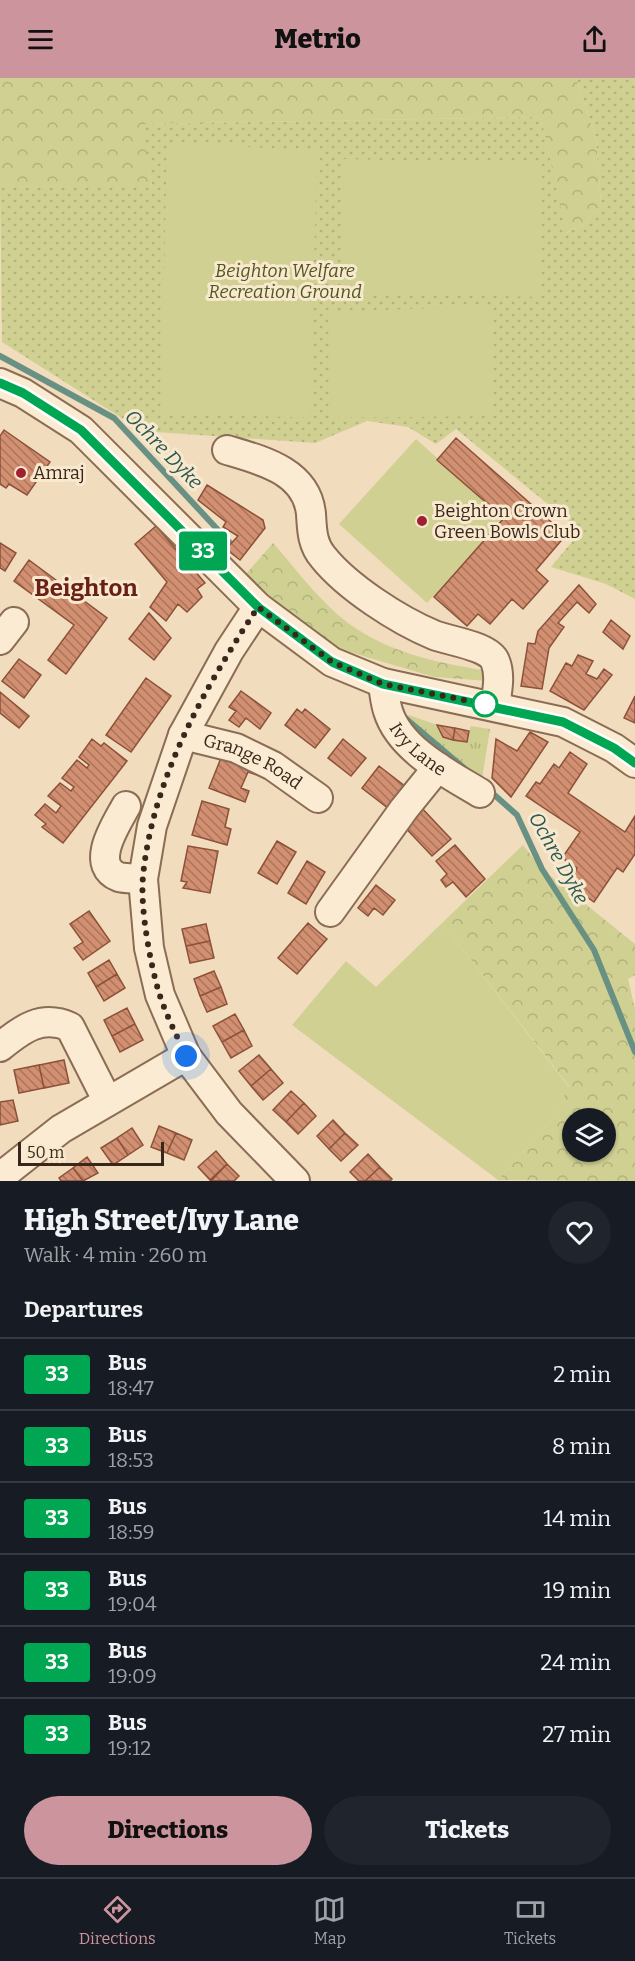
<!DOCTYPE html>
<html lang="en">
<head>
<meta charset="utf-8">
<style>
	:root { --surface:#171b24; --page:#20242c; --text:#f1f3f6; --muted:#9ea1a6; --line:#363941; --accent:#cc949c }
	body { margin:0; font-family:Bitter,serif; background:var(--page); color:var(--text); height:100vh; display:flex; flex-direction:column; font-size:22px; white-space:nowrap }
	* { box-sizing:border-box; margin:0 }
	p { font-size:20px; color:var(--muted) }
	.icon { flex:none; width:33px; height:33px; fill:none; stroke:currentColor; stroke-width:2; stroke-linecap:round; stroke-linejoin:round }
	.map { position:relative; height:1103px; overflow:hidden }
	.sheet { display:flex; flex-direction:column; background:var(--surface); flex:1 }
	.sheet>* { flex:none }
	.badge { padding:0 12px; border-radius:4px; font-size:21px; line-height:39px }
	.tools { position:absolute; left:562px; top:1030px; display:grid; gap:12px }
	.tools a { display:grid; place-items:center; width:54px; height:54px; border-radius:50%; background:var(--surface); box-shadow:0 2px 4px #0004; font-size:30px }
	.scale { position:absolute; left:18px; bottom:15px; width:146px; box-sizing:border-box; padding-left:6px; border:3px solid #39271b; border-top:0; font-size:16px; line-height:21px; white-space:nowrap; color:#39271b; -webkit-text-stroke:4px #f8e8ce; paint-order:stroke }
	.you { position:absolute; width:30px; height:30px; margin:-15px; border:4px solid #fff; border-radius:50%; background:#1a73e8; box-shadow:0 0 0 9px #1a73e833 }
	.map>.badge { position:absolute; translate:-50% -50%; box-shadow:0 0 0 3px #fff }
	h2 { padding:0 24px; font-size:22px; line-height:54px }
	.round { display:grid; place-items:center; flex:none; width:63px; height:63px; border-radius:32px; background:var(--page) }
	.summary { display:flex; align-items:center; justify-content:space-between; height:102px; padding:0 24px }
	h1 { font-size:28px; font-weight:800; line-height:45px }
	.button { display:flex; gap:12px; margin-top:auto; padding:12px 24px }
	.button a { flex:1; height:69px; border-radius:36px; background:var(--accent); color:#111; font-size:24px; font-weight:800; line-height:69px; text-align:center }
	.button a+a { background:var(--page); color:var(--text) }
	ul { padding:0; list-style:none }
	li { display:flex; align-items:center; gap:18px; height:72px; padding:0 24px; border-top:2px solid var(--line) }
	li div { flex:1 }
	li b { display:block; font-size:22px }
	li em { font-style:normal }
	li .badge { min-width:66px; font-weight:700; text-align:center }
	header { display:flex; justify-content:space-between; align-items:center; height:78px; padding:0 24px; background:var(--accent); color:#111; font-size:27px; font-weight:800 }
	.tabs { display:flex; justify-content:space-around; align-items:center; height:84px; border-top:2px solid var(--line); background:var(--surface); font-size:16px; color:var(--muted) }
	.tabs a { display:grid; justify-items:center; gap:3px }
	.tabs .on { color:var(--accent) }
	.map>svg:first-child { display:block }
	.grass { fill:url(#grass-tufts) }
	.forest { fill:url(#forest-crowns); fill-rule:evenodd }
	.park { fill:url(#park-dots) }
	.garden { fill:#cfd091 }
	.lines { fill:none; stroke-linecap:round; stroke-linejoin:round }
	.stream { stroke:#689183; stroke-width:6 }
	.building { fill:url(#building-back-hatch); stroke:#8c5139; stroke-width:1.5 }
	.minor-casing { stroke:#8b6c55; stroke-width:32 }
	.minor { stroke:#fbebd2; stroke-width:28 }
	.line-casing { stroke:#fff; stroke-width:14 }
	.line { stroke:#00a651; stroke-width:9 }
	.walk { stroke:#39271b; stroke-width:6; stroke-dasharray:0 10.8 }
	.poi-dot { fill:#9f212f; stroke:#f8e8ce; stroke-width:2 }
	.stop-dot { fill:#fff; stroke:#00a651; stroke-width:3 }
	.labels { text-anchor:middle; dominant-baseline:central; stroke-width:6; stroke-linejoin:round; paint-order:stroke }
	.park-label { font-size:18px; font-style:italic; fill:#4f5720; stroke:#f8e8ce }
	.poi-label { font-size:18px; fill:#39271b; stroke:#f8e8ce; text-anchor:start }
	.street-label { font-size:18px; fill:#39271b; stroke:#f8e8ce }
	.water-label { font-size:20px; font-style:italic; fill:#295a52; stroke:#f8e8ce }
	.district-label { font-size:24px; font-weight:bold; fill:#692017; stroke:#f8e8ce }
</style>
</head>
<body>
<header><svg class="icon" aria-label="menu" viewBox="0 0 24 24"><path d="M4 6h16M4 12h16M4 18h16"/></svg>Metrio<svg class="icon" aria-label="share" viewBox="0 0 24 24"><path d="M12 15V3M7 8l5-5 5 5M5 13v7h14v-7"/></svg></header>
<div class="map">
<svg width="635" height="1103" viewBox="0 0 635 1103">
	<defs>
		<pattern id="grass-tufts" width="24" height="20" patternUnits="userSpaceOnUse" patternTransform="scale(1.5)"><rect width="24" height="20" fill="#cfd091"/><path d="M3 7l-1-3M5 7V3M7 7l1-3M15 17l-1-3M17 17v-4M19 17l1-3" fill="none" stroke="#b2b37c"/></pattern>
		<pattern id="forest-crowns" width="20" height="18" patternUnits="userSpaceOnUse" patternTransform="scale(1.5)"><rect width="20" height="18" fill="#cfd091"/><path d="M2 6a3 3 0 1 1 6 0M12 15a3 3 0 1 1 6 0" fill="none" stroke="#b2b37c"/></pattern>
		<pattern id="park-dots" width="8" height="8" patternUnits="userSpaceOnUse" patternTransform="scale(1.5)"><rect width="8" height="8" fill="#cfd091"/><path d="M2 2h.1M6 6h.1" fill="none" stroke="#b2b37c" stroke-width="1.8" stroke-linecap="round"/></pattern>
		<pattern id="building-back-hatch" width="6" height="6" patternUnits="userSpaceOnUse" patternTransform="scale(1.5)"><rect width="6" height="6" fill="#d28f71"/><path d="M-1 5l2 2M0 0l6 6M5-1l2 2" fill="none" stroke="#ab755c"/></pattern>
	</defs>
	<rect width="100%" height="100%" fill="#f1ddbe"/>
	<path class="grass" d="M 409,637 L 437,647 L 443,660 L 466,664 L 471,648 L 490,651 L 481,707 L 403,643 Z"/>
	<path class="forest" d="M 0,0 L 576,0 L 596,60 L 601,125 L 585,146 L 565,155 L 541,39 L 143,46 L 152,110 L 0,108 Z
		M 273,465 C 296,491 320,524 348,545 C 388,574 434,584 482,592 L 489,598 L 489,603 L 434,599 L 336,570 L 311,553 L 245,497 Z
		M 523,767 L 542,791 L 635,866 L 635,897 L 628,901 L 635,931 L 635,1103 L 498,1102 L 551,1043 L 569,1008 L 442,845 ZM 573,1041 L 606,1041 L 606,1074 L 573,1074 Z"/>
	<path class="park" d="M 576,0 L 635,0 L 635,521 L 606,506 L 551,489 L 581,453 L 456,351 L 436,366 L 408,349 L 367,343 L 315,365 L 142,353 L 2,264 L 0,108 L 152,109 L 142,46 L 541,39 L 566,155 L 585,146 L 601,125 L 596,60 Z"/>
	<path class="garden" d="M 167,64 L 317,73 L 310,340 L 161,334 Z
		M 344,81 L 542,86 L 539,219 L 341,214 Z
		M 491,228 L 493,338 L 332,340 L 328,234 Z
		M 416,361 L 504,440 L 427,525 L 339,446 Z
		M 442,845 L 569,1009 L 551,1043 L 498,1102 L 292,947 L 346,883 L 376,909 Z"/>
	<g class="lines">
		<path class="stream" d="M 0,278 L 114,340 L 231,466
			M 404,639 L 464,690
			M 490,713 L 517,737 L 542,791 L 594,872 L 635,974"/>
	</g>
	<path class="building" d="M 4,352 L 50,384 L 27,417 L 9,406 L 6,410 L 0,406 L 0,358 Z
		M 456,360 L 566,457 L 536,492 L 548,503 L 523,531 L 512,521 L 490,546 L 478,536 L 467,548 L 434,519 L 504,440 L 437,382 Z
		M 207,407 L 263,442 L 265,450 L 240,482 L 226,471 L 238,458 L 223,449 L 226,444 L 198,422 Z
		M 156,448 L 205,505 L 197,511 L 202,519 L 187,534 L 178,526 L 166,543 L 150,529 L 167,504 L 135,466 Z
		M 0,465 L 16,475 L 5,493 L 0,490 Z
		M 29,482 L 107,540 L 66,596 L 48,582 L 74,547 L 14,503 Z
		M 579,507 L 596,526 L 589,535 L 577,524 L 558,545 L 564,549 L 549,570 L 542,611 L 521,608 L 528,565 L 535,566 L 538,553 Z
		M 149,535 L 171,560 L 154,582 L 129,561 Z
		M 611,542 L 630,558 L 623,571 L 603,554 Z
		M 578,577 L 593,583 L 586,596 L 597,601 L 604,591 L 612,597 L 584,632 L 550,613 L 566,585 L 572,588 Z
		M 19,581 L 41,597 L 24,620 L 2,603 Z
		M 146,600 L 171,618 L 131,674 L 106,657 Z
		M 241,613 L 271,635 L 260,651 L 246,640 L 239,649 L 229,642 L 236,633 L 229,629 Z
		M 0,614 L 29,638 L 19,650 L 0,635 Z
		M 635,618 L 635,645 L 624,640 Z
		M 297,631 L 302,635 L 305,631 L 330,651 L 315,670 L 285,647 Z
		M 437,647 L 455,650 L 453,662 L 443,659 Z
		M 455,650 L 469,653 L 467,664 L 453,662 Z
		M 530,654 L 548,664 L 511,719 L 492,700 L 496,661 L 517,673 Z
		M 92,661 L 101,668 L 104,665 L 127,683 L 63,765 L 42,749 L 46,746 L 35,737 L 45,726 L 56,735 L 61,728 L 48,718 L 60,705 L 71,713 L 74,709 L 62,700 L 77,682 L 87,690 L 89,687 L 79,679 Z
		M 343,661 L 366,680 L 351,698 L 328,680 Z
		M 570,674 L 587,686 L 568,715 L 625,754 L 635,738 L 635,776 L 623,794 L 617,790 L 594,824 L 567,805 L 577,790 L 562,780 L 580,754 L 526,718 L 536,704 L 540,706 L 554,686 L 559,690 Z
		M 221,680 L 236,686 L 238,682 L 262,691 L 260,698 L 248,694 L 241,710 L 249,713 L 245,724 L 209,710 Z
		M 379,688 L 406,709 L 389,731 L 362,710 Z
		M 202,723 L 229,731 L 225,749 L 231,751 L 227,767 L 192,757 Z
		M 418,726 L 451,761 L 432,778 L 399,743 Z
		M 277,763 L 296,774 L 277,806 L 258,795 Z
		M 455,767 L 485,801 L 466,819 L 453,804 L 446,809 L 441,802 L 447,796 L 436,783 Z
		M 188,768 L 218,773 L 210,815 L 183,810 L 187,804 L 181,803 Z
		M 307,783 L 325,794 L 306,826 L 288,815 Z
		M 376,807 L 395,822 L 383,837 L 374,830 L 368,838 L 358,830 Z
		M 89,833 L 110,863 L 83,882 L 74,870 L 83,864 L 70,846 Z
		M 308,845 L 327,861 L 297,896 L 278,880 Z
		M 206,846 L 210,863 L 186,868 L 182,851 Z
		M 210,863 L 214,880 L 190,885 L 186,868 Z
		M 109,882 L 117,896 L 96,909 L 88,895 Z
		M 214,893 L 221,909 L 200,918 L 194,901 Z
		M 117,896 L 125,910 L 104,923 L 96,909 Z
		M 221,909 L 227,926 L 207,934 L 200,918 Z
		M 127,930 L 135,946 L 112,958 L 104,942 Z
		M 235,936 L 244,952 L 222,964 L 213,948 Z
		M 135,946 L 143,962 L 120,974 L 112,958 Z
		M 244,952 L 252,968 L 231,980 L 222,964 Z
		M 259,977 L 271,991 L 251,1008 L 239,993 Z
		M 64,982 L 69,1005 L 44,1010 L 39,987 Z
		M 39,987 L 44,1010 L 19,1015 L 14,992 Z
		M 271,991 L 283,1005 L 263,1022 L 251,1008 Z
		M 291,1013 L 304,1025 L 286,1044 L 273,1032 Z
		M 13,1022 L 18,1043 L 0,1047 L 0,1024 Z
		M 304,1025 L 316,1038 L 298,1056 L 286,1044 Z
		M 333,1042 L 345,1055 L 329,1071 L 317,1058 Z
		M 159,1048 L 176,1055 L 167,1075 L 151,1069 Z
		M 132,1050 L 143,1067 L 128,1077 L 117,1060 Z
		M 176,1055 L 192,1062 L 184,1082 L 167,1075 Z
		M 345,1055 L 358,1067 L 341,1083 L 329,1071 Z
		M 117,1060 L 128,1077 L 113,1087 L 101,1070 Z
		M 216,1073 L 227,1086 L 210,1102 L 198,1089 Z
		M 368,1076 L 380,1089 L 365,1103 L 359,1103 L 350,1094 Z
		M 87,1079 L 98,1095 L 83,1103 L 73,1090 Z
		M 227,1086 L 239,1098 L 234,1103 L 211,1103 Z
		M 380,1089 L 392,1101 L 390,1103 L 365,1103 Z
		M 73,1090 L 83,1103 L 61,1103 L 59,1100 Z"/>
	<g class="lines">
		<defs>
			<g id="minor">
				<path d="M 0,305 L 23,315 L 81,352 L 258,529 L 332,584 L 383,605 L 563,644 L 614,670 L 635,685"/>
				<path d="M 227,372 C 261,382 307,393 311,436 C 312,452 312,466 323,479 C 347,509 398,542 434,557 C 449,563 489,568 495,583 C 501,597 497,614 495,628"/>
				<path d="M 258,529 L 229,573 L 183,657 L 152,748 L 143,801 L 149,870 L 160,917 L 186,978 L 229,1035 L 295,1103"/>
				<path d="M 0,562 L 14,544"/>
				<path id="s1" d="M 383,605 C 384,614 385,624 388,633 C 400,672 449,696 480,715"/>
				<path id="s2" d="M 183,657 L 236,670 L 273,688 L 318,720"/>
				<path d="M 126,728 C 117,745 88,787 119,799 C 126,801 136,800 143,801"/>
				<path d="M 330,834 L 404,731 L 438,689"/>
				<path d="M 0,969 C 22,951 42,936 70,949 L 107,1022"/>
				<path d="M 0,1099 L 61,1051 L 186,978"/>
			</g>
		</defs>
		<use href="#minor" class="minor-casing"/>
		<use href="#minor" class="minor"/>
	</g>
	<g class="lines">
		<defs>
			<path id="line" d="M 0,305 L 23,315 L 81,352 L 258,529 L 332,584 L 383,606 L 563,644 L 614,670 L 635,685"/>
		</defs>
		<use href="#line" class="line-casing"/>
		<use href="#line" class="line"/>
		<path class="walk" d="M 186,978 C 177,958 166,937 159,915 C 150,884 140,831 143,798 C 153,699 204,611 258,529 L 332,584 L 383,606 L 495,628 L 485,626"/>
	</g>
	<g class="poi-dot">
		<circle cx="21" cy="395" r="6"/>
		<circle cx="422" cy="443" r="6"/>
	</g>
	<circle class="stop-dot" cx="485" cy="626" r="12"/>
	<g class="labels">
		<g class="park-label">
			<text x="285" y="193">Beighton Welfare<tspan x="285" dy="21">Recreation Ground</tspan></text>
		</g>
		<g class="poi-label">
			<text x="33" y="395">Amraj</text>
			<text x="434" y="433">Beighton Crown<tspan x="434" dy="21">Green Bowls Club</tspan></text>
		</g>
		<g class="street-label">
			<text stroke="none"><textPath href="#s1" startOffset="78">Ivy Lane</textPath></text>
			<text stroke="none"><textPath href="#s2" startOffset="75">Grange Road</textPath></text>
		</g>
		<g class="water-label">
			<text transform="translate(164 371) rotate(46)">Ochre Dyke</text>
			<text transform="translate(559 780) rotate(61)">Ochre Dyke</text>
		</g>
		<g class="district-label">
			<text x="86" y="510">Beighton</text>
		</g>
	</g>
</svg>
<div class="tools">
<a><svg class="icon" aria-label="layers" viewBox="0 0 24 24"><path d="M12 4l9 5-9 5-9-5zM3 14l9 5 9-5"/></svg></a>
</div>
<div class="scale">50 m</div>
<div class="you" style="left:186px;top:978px"></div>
<b class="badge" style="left:203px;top:473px;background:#00a651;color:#fff">33</b>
</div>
<section class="sheet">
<div class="summary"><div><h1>High Street/Ivy Lane</h1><p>Walk · 4 min · 260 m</p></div><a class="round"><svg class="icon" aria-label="heart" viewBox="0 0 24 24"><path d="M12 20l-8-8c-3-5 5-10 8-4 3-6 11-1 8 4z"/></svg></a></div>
<h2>Departures</h2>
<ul>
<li><span class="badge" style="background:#00a651;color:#fff">33</span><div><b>Bus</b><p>18:47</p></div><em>2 min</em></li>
<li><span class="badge" style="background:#00a651;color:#fff">33</span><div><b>Bus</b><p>18:53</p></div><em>8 min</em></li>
<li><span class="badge" style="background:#00a651;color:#fff">33</span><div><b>Bus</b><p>18:59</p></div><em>14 min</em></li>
<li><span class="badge" style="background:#00a651;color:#fff">33</span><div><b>Bus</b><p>19:04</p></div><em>19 min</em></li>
<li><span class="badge" style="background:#00a651;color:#fff">33</span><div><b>Bus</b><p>19:09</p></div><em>24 min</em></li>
<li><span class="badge" style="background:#00a651;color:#fff">33</span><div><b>Bus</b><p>19:12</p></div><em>27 min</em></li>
</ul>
<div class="button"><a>Directions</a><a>Tickets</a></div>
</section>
<nav class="tabs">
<a class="on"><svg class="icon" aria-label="directions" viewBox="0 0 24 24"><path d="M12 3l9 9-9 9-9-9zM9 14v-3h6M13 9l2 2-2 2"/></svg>Directions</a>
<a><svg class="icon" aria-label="map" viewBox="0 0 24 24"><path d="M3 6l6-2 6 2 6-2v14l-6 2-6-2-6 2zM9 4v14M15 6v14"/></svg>Map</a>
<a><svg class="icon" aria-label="tickets" viewBox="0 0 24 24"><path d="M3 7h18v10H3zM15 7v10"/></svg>Tickets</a>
</nav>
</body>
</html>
